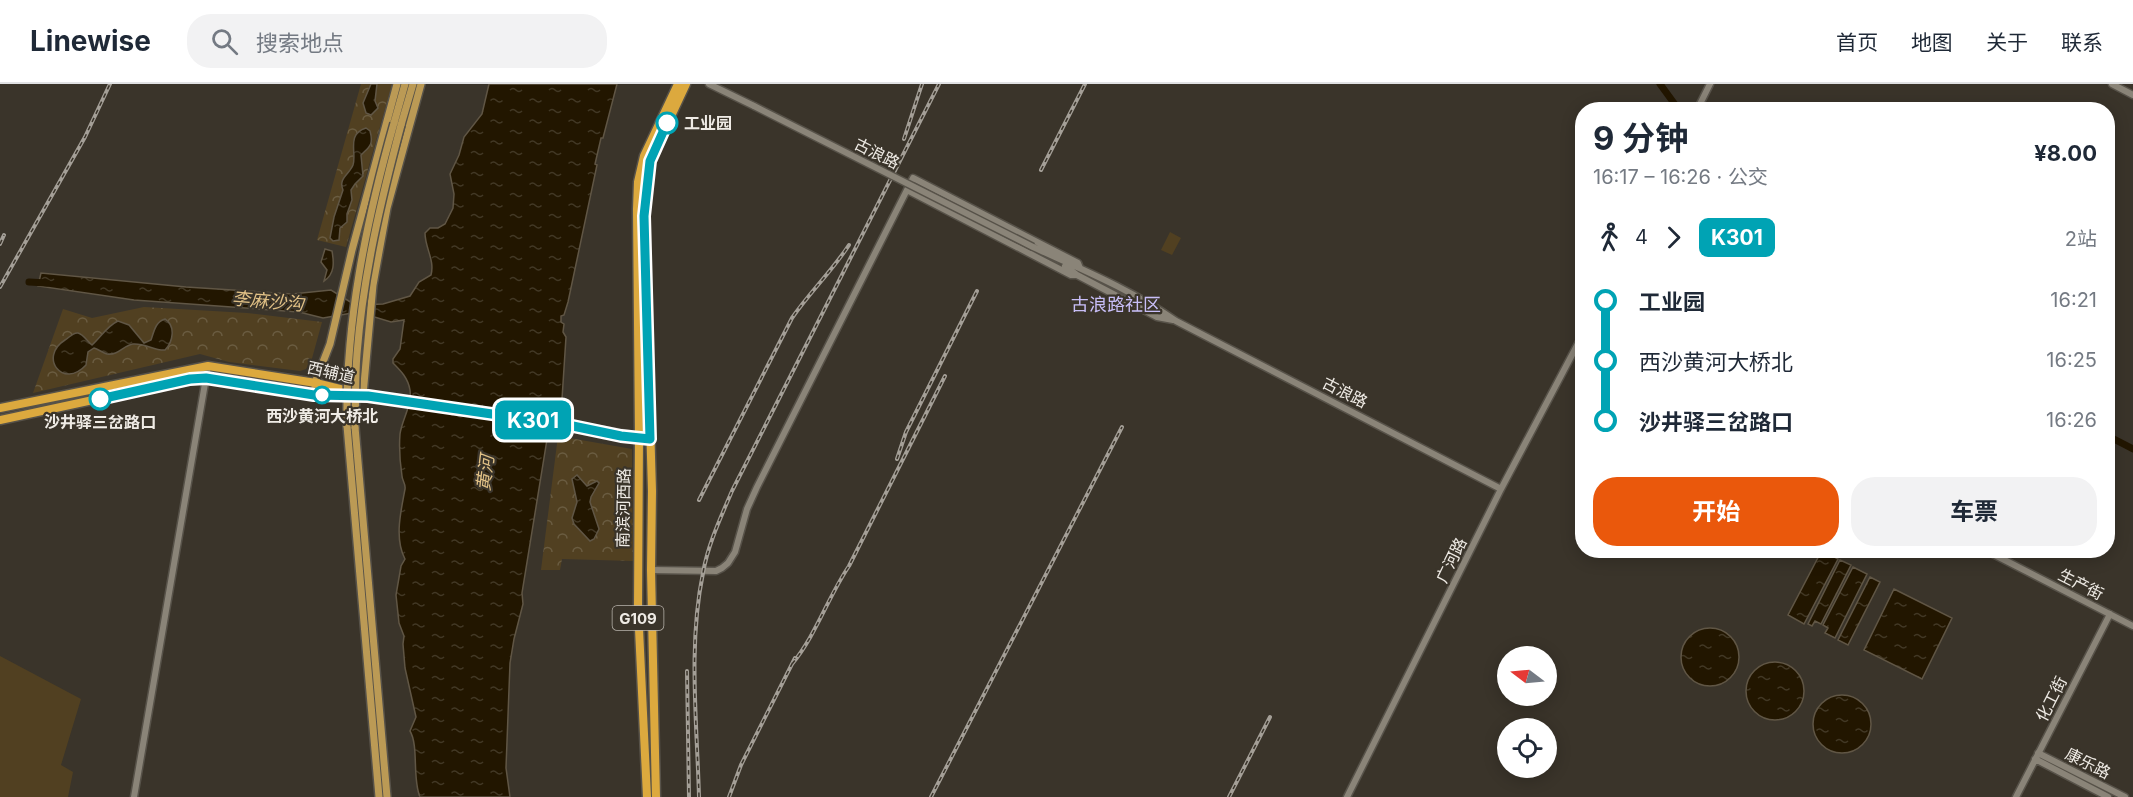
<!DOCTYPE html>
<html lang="zh">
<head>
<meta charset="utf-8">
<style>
	:root { --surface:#fff; --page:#f2f2f3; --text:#1f2937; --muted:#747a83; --line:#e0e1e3; --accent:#ea580c }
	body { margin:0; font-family:Inter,"Noto Sans SC",sans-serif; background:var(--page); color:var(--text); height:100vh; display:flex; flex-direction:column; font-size:22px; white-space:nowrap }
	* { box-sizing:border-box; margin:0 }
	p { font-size:20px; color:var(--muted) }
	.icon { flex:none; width:33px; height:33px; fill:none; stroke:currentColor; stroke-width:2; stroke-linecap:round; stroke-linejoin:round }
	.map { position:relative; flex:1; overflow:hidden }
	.sheet { position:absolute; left:1575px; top:18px; width:540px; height:456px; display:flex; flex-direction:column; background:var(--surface); border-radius:24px; box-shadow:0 3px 15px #0003 }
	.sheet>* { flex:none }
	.badge { padding:0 12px; border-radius:9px; font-size:21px; line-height:39px }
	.needle { width:39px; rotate:286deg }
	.buttons { position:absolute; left:1497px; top:562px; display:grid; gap:12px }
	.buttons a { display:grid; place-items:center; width:60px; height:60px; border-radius:50%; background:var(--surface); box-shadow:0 3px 15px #0003; font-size:30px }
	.map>.badge { position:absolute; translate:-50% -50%; box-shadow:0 0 0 3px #fff }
	.legs { display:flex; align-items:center; gap:9px; height:66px; padding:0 18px; font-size:20px }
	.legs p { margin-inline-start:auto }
	.summary { display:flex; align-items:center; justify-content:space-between; height:102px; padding:0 18px }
	h1 { font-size:33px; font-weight:700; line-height:45px }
	.action { display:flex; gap:12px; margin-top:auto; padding:12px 18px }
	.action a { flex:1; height:69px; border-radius:24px; background:var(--accent); color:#fff; font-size:24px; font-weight:700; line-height:69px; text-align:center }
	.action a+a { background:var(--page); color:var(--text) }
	ul { padding:0 18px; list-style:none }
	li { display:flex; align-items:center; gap:21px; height:60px; font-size:22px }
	li i { display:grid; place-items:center; width:9px; height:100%; margin:0 8px; background:currentColor }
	li i::after { content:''; width:15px; height:15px; margin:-8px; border:4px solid; border-radius:50%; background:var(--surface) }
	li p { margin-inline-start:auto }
	li:first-child i { background:linear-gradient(#0000 50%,currentColor 0) }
	li:last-child i { background:linear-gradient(currentColor 50%,#0000 0) }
	header { display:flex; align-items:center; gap:36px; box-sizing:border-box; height:84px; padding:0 30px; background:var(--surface); border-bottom:2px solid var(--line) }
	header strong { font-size:28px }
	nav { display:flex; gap:33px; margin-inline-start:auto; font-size:21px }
	.search { width:420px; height:54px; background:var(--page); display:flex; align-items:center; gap:15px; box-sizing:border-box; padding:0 21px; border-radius:24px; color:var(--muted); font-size:22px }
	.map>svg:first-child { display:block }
	.grass { fill:#514021 }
	.park { fill:url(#park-crowns) }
	.water { fill:url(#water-ripples); stroke:#605645; stroke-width:1.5 }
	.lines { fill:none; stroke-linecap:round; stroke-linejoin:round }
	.river { stroke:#221600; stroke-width:7 }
	.secondary-casing { stroke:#575249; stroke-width:9 }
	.primary-casing { stroke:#575249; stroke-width:10 }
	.highway-casing { stroke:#575249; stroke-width:11 }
	.secondary { stroke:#8a8478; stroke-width:6 }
	.primary { stroke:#bb9a55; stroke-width:7 }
	.highway { stroke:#dca93e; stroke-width:8 }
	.rail-casing { stroke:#a49f97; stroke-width:4 }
	.rail { stroke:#3a342a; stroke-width:1.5; stroke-dasharray:4.5; stroke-linecap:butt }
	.secondary-bridge-casing { stroke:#575249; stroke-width:9; stroke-linecap:butt }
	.primary-bridge-casing { stroke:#575249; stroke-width:10; stroke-linecap:butt }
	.secondary-bridge { stroke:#8a8478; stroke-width:6 }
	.primary-bridge { stroke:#bb9a55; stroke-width:7 }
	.line-1-casing { stroke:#fff; stroke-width:14 }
	.line-1 { stroke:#00a3b4; stroke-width:9 }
	.stop-1-dot { fill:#fff; stroke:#00a3b4; stroke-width:3 }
	.labels { text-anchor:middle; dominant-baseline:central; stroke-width:4.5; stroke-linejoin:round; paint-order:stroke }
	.shield { fill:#3a342a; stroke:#b9b4ad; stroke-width:1.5 }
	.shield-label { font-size:15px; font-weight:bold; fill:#efebe5 }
	.stop-label { font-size:16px; font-weight:bold; fill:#efebe5; stroke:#3a342a }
	.street-label { font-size:16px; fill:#efebe5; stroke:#3a342a }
	.water-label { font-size:18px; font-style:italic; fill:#e1c186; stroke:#3a342a }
	.neighbourhood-label { font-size:18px; fill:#c8bef7; stroke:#3a342a }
</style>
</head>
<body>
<header>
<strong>Linewise</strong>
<div class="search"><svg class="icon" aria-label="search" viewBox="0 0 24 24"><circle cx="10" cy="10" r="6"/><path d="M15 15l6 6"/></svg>搜索地点</div>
<nav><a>首页</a><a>地图</a><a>关于</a><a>联系</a></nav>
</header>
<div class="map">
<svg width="2133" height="713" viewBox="0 0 2133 713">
	<defs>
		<pattern id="park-crowns" width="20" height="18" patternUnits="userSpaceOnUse" patternTransform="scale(1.5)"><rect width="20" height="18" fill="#514021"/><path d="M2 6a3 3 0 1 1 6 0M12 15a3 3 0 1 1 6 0" fill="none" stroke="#6a5c41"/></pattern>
		<pattern id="water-ripples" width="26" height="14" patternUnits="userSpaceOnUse" patternTransform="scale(1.5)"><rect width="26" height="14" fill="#221600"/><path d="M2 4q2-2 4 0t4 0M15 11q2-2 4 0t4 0" fill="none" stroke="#423825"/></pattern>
	</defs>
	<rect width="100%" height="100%" fill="#3a342a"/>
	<path class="grass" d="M 1170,148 L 1181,154 L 1172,171 L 1161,166 Z
		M 0,572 L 81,615 L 61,681 L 73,688 L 68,713 L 0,713 Z"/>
	<path class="park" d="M 361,0 L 392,0 L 346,163 L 317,156 Z
		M 144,223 L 247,229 L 322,238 L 311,278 L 306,285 L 300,287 L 229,278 L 200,270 L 33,309 L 63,225 L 92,234 Z
		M 558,352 L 632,365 L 633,477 L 562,475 L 560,486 L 541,486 Z"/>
	<path class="water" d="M 371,0 L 377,0 L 375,17 L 378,24 L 371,31 L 366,29 L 363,19 Z
		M 489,0 L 617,0 L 603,54 L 601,54 L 595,80 L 597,81 L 568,218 L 564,231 L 561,232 L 561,238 L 564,240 L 563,248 L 566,253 L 562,315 L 550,337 L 522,509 L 523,520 L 514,555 L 510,579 L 506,684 L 510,713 L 420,713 C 412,695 419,662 410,647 L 416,633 L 405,584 L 403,560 L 404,552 L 399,539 L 396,511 L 401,482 L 405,475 C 394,454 401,427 405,405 C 406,400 402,396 402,392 C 400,379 399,363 400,350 C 402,335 412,322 410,306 C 408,294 401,287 393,279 L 393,275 L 400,265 L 404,236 L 391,238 L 358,228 L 323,234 L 299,228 L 134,216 L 38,202 L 41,189 L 186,203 L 292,210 L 331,206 L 352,219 L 359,221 L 383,220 L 410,212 L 419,198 L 431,191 C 435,176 425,164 425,149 L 430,144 L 438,144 L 445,140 L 453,124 L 454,110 L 450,90 L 459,71 L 464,53 L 482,30 Z
		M 366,44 L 370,47 C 374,61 369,63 361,71 L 363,92 L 355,100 L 351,106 L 352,116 L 347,130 L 347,138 L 340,144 L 339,156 L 333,157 L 330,154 L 334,133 L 343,106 C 338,94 349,91 353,81 C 357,69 346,50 366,44 Z
		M 325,165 L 332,167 C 334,178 335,190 324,197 L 327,186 L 321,178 Z
		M 165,235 C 176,242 173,258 165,266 C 155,267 145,259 133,260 C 124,261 118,272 107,270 C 103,269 98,265 94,264 L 88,268 L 86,281 C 63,306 38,273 65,256 C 69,254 73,248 78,249 C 83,250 88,258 92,261 C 101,253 107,242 118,237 L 129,241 L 144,259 L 151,256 C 154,248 155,238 165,235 Z
		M 577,391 L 587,402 L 597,397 L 599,399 L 591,413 L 590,418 L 599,445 L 594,455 L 590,457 L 574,440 L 572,434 L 577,418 L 572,395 Z
		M 1822,466 L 1838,475 L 1804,540 L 1788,531 Z
		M 1840,476 L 1851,481 L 1821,540 L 1815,537 L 1812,542 L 1808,540 Z
		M 1853,483 L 1867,490 L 1835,554 L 1825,549 L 1828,544 L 1823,541 Z
		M 1870,493 L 1880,498 L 1848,561 L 1838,556 Z
		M 1894,505 L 1952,534 L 1922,595 L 1864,566 Z
		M1681 573a29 29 0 1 1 58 0a29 29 0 1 1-58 0Z
		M1746 607a29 29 0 1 1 58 0a29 29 0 1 1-58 0Z
		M1813 640a29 29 0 1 1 58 0a29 29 0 1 1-58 0Z"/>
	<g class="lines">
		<path class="river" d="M 1660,0 L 1679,26
			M 29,198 L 47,199
			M 2108,352 L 2133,365"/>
		<defs>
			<path id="secondary" d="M 709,0 L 754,22
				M 2112,0 L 2133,11
				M 1697,26 L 1710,0
				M 907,106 L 1071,191 L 1077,191
				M 1033,163 C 1081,185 1132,206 1176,237 L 1501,405
				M 1065,182 L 1077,191 L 1157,233 L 1173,236
				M 1985,466 L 2133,542
				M 651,486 L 716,487 L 722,484 L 728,479 L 735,468 L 747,425 L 757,403 L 913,94 L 1078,179 L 1080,184
				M 2038,669 L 2125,713
				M 2035,675 L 2108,713
				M 134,713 L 208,282
				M 1347,713 L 1501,405 L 1582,252
				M 2016,713 L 2110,530"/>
			<path id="primary" d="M 394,39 L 405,0
				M 401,41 L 413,0
				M 314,311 L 316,296 L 330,260 L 352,166 L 397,0
				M 363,311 L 373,201 L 387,124 L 421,0
				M 347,342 L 379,713
				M 355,343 L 387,713"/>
			<path id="highway" d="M 0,324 L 208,282 L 316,299 L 348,307
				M 0,336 L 190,295 L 206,294 L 314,311 L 368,312 L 568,341 L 644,354
				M 647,713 L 638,524 L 639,354 L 637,125 L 638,98 L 644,72 L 678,0
				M 656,713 L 651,486 L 652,407 L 644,132 L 650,77 L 686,0"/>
		</defs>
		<use href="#secondary" class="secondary-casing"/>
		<use href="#primary" class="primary-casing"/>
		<use href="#highway" class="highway-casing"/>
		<use href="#secondary" class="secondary"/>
		<use href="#primary" class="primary"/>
		<use href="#highway" class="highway"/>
		<defs>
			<path id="rail" d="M 904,55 L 922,0
				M 1041,86 L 1085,0
				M 0,160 L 4,151
				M 0,203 L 85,53 L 110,0
				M 897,375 L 906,348 L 977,207
				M 699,416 L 792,234 C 810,208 832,187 849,161
				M 792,580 C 816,551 828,513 849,482 L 945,292
				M 687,587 L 689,713
				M 699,713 C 697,639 688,561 703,489 C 708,460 721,433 732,407 L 939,0
				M 729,713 L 741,681 L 795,574
				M 931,713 L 1122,343
				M 1229,713 L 1270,633"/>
		</defs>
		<use href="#rail" class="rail-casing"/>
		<use href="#rail" class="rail"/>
		<defs>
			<path id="secondary-bridge" d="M 754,22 L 1033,163"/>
			<path id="primary-bridge" d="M 347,342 C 345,239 366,138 394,39
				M 355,343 C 356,319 355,294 357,270 C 363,192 381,116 401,41"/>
		</defs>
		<use href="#secondary-bridge" class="secondary-bridge-casing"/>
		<use href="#primary-bridge" class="primary-bridge-casing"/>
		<use href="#secondary-bridge" class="secondary-bridge"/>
		<use href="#primary-bridge" class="primary-bridge"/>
	</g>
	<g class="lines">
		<defs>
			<path id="line-1" d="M 100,315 L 190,295 L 206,294 L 314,311 L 368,312 L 568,341 L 621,352 L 650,355 L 644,132 L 650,77 L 667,39"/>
		</defs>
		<use href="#line-1" class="line-1-casing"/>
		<use href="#line-1" class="line-1"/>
	</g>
	<g class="stop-1-dot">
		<circle cx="667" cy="39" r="10"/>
		<circle cx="322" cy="311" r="8"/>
		<circle cx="100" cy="315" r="10"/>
	</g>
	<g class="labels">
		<rect class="shield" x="612.5" y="522" width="51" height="24" rx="4.5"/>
		<g class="shield-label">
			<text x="638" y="534">G109</text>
		</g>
		<g class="stop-label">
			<text x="684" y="39" text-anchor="start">工业园</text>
			<text x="322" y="332">西沙黄河大桥北</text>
			<text x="100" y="338">沙井驿三岔路口</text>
		</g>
		<g class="street-label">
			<text transform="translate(877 69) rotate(27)">古浪路</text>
			<text transform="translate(331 288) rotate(13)">西辅道</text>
			<text transform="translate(1345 308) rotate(27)">古浪路</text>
			<text transform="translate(623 424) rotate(-89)">南滨河西路</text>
			<text transform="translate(1451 476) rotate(-64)">广河路</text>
			<text transform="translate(2081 500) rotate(27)">生产街</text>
			<text transform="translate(2051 615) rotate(-63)">化工街</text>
			<text transform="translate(2088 679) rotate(27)">康乐路</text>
		</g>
		<g class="water-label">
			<text transform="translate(268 217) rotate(5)">李麻沙沟</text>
			<text transform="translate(485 389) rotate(-83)">黄河</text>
		</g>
		<g class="neighbourhood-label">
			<text x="1116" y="220">古浪路社区</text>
		</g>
	</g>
</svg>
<div class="buttons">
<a><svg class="needle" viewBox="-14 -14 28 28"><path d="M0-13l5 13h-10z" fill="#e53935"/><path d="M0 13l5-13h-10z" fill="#747a83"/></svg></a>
<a><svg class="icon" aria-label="locate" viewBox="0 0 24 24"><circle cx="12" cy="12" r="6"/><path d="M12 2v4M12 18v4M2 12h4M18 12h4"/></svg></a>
</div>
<b class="badge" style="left:533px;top:336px;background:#00a3b4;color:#fff">K301</b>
<section class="sheet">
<div class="summary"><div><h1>9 分钟</h1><p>16:17 – 16:26 · 公交</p></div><b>¥8.00</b></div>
<div class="legs"><svg class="icon" aria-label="walk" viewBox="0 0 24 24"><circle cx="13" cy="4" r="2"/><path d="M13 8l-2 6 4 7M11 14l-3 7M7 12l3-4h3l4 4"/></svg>4<svg class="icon" aria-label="forward" viewBox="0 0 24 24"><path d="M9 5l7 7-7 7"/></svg><b class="badge" style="background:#00a3b4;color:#fff">K301</b><p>2站</p></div>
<ul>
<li><i style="color:#00a3b4"></i><b>工业园</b><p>16:21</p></li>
<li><i style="color:#00a3b4"></i><span>西沙黄河大桥北</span><p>16:25</p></li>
<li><i style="color:#00a3b4"></i><b>沙井驿三岔路口</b><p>16:26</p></li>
</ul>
<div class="action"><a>开始</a><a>车票</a></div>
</section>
</div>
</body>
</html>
